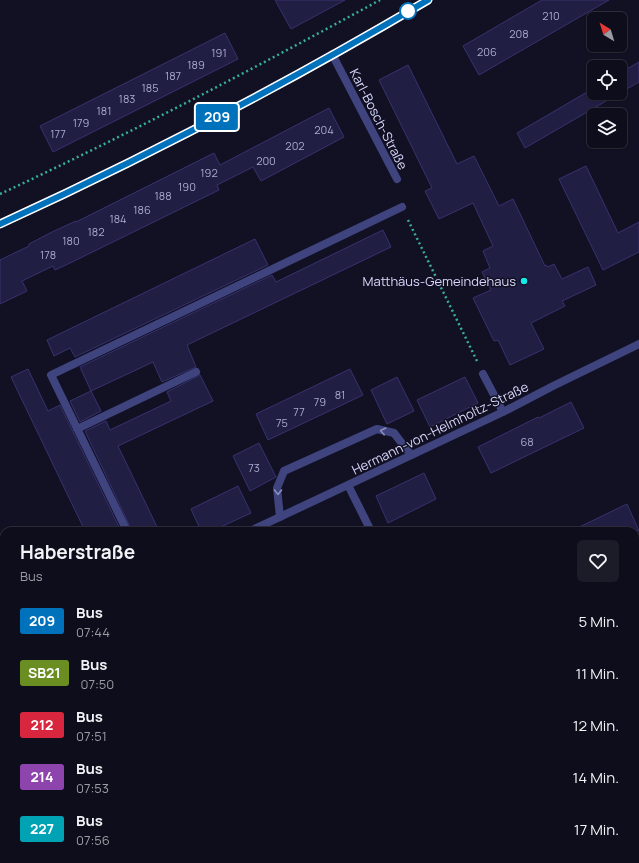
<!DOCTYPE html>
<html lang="de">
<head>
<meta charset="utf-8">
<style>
	:root { --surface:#0e0d1b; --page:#1c1b28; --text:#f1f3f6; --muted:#9b9ca3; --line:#2e2d3a }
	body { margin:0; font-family:Manrope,sans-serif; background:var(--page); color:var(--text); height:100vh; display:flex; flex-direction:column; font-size:15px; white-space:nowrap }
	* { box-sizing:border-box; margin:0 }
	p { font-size:13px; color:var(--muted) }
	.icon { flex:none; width:22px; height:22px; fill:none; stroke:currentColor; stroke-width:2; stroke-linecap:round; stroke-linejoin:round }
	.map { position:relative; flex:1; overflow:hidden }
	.side { position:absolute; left:0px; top:527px; width:639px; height:336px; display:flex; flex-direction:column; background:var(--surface); border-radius:12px 12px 0 0; box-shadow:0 1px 3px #0004,0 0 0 1px var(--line) }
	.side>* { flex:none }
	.badge { padding:0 8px; border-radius:3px; font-size:14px; line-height:26px }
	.needle { width:26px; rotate:322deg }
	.buttons { position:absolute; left:587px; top:12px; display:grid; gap:8px }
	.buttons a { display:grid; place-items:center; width:40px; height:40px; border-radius:6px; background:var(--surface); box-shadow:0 1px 3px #0004,0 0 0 1px var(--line); font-size:20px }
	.map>.badge { position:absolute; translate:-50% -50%; box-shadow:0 0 0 2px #fff }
	.round { display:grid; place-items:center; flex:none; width:42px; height:42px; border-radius:6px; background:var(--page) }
	.headline { display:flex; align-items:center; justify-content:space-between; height:68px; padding:0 20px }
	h1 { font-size:19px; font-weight:700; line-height:30px }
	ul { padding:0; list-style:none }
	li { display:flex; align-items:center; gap:12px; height:52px; padding:0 20px }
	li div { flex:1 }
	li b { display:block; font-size:15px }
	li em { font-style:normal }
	li .badge { min-width:44px; font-weight:700; text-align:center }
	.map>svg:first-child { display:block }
	.building { fill:#211e44; stroke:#37326e }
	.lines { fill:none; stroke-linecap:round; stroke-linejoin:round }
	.path { stroke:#39ae9a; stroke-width:2.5; stroke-dasharray:2 3; stroke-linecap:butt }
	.lane { stroke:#3f447f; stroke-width:8 }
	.street { stroke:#3f447f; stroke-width:8 }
	.secondary { stroke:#7581f4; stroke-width:8 }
	.oneway { stroke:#8b8ebe }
	.line-casing { stroke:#fff; stroke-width:9 }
	.line { stroke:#0072bc; stroke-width:6 }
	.stop-dot { fill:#fff; stroke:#0072bc; stroke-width:2 }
	.poi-dot { fill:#12ecea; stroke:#121124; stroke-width:1.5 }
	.labels { text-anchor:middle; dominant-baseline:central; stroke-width:3; stroke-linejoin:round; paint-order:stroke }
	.number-label { font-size:11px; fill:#aaa9ce }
	.street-label { font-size:13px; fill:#d7d7fc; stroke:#121124 }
	.poi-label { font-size:13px; fill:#d7d7fc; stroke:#121124; text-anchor:end }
</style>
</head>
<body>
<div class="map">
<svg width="639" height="863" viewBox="0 0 639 863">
	<rect width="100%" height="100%" fill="#121124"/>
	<path class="building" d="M 275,0 L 345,0 L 291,29 Z
		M 542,0 L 609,0 L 479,75 L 463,46 Z
		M 225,33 L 238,59 L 53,152 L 40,126 Z
		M 639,62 L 639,82 L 525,148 L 517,133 L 594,88 L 594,93 L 620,93 L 620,73 Z
		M 408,65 L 457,164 L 474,156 L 499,206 L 513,199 L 545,266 L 546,265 L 548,267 L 554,264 L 562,279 L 588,267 L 596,285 L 562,301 L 565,306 L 531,323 L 544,349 L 510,365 L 498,340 L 494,341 L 473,298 L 491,290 L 482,272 L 490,268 L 483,251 L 493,246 L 473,203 L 439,219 L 425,191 L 432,188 L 379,80 Z
		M 329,108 L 344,137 L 261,181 L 253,167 L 217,185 L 219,190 L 68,264 L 55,270 L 53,266 L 22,281 L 27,291 L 0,304 L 0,260 L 29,246 L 29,244 L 52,232 L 76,221 L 76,222 L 214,153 L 220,165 Z
		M 586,166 L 618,233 L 639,222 L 639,252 L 603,270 L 559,179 Z
		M 383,230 L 391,247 L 187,345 L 196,367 L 162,382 L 153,362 L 91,391 L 80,367 L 272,275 L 276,282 Z
		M 255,239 L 268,265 L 75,357 L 70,348 L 54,356 L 47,340 Z
		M 28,369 L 48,411 L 60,405 L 121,531 L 85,531 L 11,377 Z
		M 350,369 L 363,395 L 268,440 L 256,414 Z
		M 200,375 L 213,401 L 118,446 L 159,531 L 132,531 L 85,431 L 106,421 L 110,430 L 171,401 L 167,392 Z
		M 397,377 L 414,411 L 387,424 L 371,390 Z
		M 465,377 L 478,403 L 430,427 L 417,400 Z
		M 91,391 L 101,411 L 80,422 L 70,401 Z
		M 571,402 L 584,428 L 491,473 L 478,447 L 538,417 L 539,418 Z
		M 259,443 L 276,477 L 250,491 L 233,456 Z
		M 424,473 L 436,499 L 388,523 L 376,496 Z
		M 238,486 L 251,513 L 212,531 L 201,531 L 191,509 Z
		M 627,504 L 639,531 L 571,531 Z"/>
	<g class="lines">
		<path class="path" d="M 0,194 C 129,134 255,68 380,0
			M 408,220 L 477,361"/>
		<path class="lane" d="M 77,429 L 196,372
			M 280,517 L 277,488 L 284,471 L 377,429 L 394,433 L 411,455
			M 127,531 L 51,375 L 402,207
			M 287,863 L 290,859"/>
		<path class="street" d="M 332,54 L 397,179
			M 483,374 L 503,412
			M 348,485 L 371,531
			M 250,531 L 503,412 L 553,386 L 639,344
			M 0,630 L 4,638
			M 0,649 L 4,647
			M 109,859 L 111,863
			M 562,859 L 565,863"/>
		<path class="secondary" d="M 0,224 C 147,157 289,82 428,0"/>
	</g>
	<defs><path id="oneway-chevron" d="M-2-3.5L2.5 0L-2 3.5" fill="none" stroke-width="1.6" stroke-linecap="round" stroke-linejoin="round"/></defs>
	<g class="oneway">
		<use href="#oneway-chevron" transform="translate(383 431) rotate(-167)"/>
		<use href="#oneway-chevron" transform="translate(278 492) rotate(91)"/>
	</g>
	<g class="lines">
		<defs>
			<path id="line" d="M 0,224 C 147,157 289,82 428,0"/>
		</defs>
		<use href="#line" class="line-casing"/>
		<use href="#line" class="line"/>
	</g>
	<circle class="stop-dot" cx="408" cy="11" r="8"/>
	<circle class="poi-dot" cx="524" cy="281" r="4"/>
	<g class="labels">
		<g class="number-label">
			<text x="551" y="15">210</text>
			<text x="519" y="33">208</text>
			<text x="487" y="51">206</text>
			<text x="219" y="52">191</text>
			<text x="196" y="64">189</text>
			<text x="173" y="75">187</text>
			<text x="150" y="87">185</text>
			<text x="127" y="98">183</text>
			<text x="104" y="110">181</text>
			<text x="81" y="122">179</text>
			<text x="324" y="129">204</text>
			<text x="58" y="133">177</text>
			<text x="295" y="145">202</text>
			<text x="266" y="160">200</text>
			<text x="209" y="172">192</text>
			<text x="187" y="186">190</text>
			<text x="163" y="195">188</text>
			<text x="142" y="209">186</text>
			<text x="118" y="218">184</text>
			<text x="96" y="231">182</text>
			<text x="71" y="240">180</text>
			<text x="48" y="254">178</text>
			<text x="340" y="394">81</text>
			<text x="320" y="401">79</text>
			<text x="299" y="411">77</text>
			<text x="282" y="422">75</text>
			<text x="527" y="441">68</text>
			<text x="254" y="467">73</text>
		</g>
		<g class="street-label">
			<text transform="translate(379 119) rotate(63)">Karl-Bosch-Straße</text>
			<text transform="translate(440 428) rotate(-26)">Hermann-von-Helmholtz-Straße</text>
		</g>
		<g class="poi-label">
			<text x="516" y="281">Matthäus-Gemeindehaus</text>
		</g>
	</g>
</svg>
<div class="buttons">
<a><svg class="needle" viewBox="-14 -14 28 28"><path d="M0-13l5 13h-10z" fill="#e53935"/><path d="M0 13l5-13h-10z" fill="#9b9ca3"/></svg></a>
<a><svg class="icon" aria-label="locate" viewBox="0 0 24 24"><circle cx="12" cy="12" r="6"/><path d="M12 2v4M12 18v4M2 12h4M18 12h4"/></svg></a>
<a><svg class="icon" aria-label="layers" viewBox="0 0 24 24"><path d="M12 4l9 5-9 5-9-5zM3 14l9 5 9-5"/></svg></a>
</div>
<b class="badge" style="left:217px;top:117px;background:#0072bc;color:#fff">209</b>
<section class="side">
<div class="headline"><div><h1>Haberstraße</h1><p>Bus</p></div><a class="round"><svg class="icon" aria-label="heart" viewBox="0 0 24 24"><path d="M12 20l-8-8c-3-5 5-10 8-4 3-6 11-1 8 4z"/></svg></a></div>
<ul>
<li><span class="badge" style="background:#0072bc;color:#fff">209</span><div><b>Bus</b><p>07:44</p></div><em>5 Min.</em></li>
<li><span class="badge" style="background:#6b8e23;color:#fff">SB21</span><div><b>Bus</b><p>07:50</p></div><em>11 Min.</em></li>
<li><span class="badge" style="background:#d7263d;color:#fff">212</span><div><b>Bus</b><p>07:51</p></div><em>12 Min.</em></li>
<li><span class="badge" style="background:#8e44ad;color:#fff">214</span><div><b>Bus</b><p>07:53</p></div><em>14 Min.</em></li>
<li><span class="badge" style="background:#00a3b4;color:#fff">227</span><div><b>Bus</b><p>07:56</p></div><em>17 Min.</em></li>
</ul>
</section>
</div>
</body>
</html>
